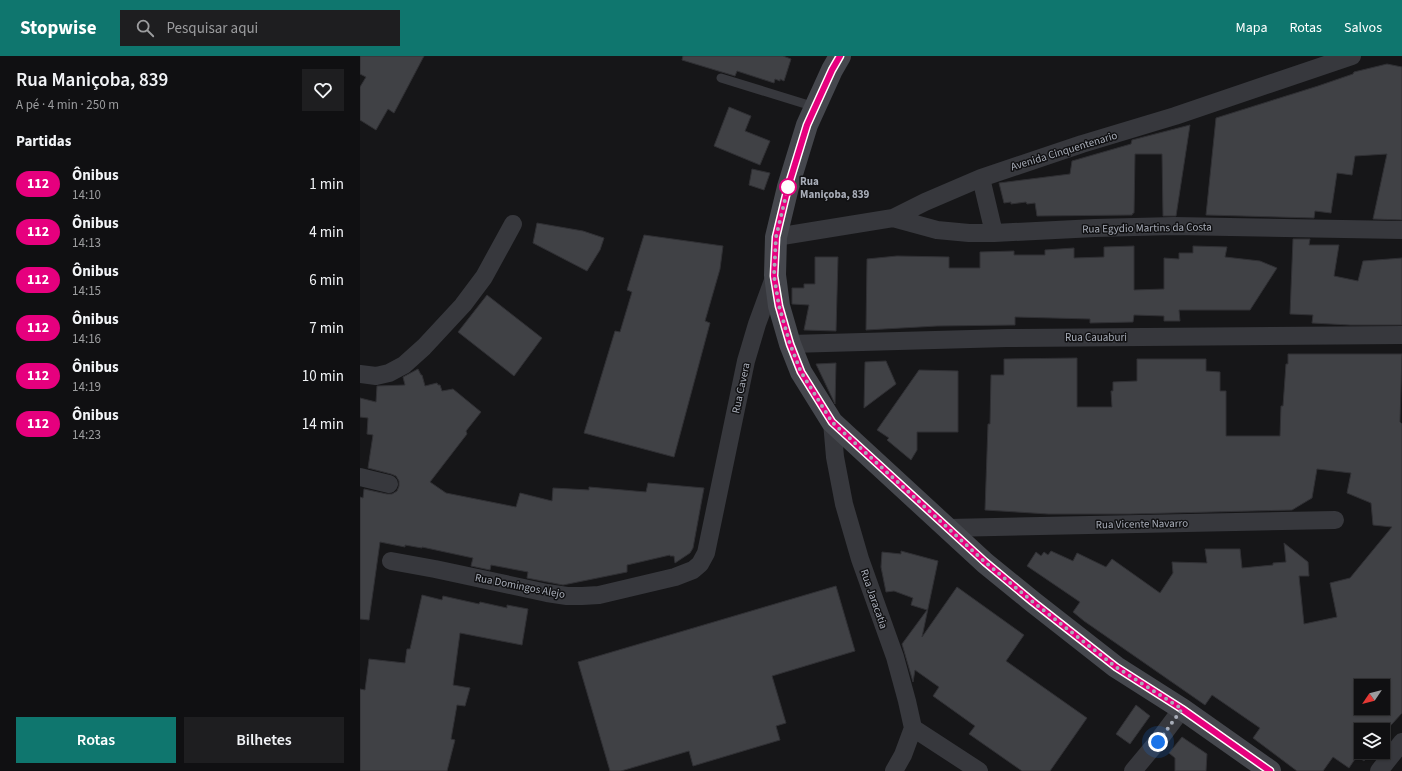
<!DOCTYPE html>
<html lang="pt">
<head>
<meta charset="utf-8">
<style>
	:root { --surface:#101012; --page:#1e1e20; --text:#f1f3f6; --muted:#9c9d9f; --line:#303032; --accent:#0f766e }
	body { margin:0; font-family:"Source Sans 3",sans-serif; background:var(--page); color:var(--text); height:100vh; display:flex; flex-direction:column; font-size:15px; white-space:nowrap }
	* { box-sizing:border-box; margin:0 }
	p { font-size:13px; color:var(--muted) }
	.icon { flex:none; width:22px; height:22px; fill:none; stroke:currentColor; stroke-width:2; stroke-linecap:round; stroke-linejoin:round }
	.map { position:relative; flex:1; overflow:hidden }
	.drawer { display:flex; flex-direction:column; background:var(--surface); width:360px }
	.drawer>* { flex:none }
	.badge { padding:0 8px; border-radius:13px; font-size:14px; line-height:26px }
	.needle { width:26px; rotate:235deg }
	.controls { position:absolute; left:994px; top:623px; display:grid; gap:8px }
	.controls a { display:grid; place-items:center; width:36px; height:36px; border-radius:0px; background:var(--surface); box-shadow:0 1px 3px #0004,0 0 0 1px var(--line); font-size:20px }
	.you { position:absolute; width:20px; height:20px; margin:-10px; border:3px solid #fff; border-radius:50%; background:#1a73e8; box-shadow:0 0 0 6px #1a73e833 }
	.map>.badge { position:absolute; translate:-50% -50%; box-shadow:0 0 0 2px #fff }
	h2 { padding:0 16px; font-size:15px; line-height:36px }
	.round { display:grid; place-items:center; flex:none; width:42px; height:42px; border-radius:0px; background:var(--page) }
	.headline { display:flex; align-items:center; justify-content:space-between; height:68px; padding:0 16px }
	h1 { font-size:19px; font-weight:600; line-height:30px }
	.cta { display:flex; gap:8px; margin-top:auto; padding:8px 16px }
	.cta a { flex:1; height:46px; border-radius:0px; background:var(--accent); color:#fff; font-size:16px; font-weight:600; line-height:46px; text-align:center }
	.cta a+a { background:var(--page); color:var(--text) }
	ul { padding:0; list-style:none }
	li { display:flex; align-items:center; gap:12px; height:48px; padding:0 16px }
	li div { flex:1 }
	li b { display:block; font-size:15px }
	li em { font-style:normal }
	li .badge { min-width:44px; font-weight:700; text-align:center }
	header { display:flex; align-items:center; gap:24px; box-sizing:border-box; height:56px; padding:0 20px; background:var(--accent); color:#fff }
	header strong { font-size:19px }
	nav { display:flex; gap:22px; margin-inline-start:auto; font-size:14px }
	.search { width:280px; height:36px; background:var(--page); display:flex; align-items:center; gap:10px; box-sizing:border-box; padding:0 14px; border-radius:0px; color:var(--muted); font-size:15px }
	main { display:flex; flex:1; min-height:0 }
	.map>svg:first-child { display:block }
	.building { fill:#404145; stroke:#303034; fill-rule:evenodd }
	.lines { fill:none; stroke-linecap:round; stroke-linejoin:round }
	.lane { stroke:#37383d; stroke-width:9 }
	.street { stroke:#37383d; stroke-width:18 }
	.secondary { stroke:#45474d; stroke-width:22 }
	.line-casing { stroke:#fff; stroke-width:9 }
	.line { stroke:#e6007e; stroke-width:6 }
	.walk { stroke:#a8adb8; stroke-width:4; stroke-dasharray:0 7.2 }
	.stop-dot { fill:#fff; stroke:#e6007e; stroke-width:2 }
	.labels { text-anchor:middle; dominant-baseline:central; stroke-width:3; stroke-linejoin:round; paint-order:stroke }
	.street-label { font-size:11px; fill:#a8adb8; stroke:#111113 }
	.stop-label { font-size:11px; font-weight:bold; fill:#a8adb8; stroke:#111113; text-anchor:start }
</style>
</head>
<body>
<header>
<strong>Stopwise</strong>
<div class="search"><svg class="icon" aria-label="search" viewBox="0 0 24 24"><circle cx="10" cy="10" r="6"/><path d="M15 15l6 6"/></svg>Pesquisar aqui</div>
<nav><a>Mapa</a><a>Rotas</a><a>Salvos</a></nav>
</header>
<main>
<section class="drawer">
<div class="headline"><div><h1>Rua Maniçoba, 839</h1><p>A pé · 4 min · 250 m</p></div><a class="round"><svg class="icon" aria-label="heart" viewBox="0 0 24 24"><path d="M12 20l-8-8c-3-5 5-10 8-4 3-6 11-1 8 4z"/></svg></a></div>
<h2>Partidas</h2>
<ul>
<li><span class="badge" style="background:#e6007e;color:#fff">112</span><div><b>Ônibus</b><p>14:10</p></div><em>1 min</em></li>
<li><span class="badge" style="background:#e6007e;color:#fff">112</span><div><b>Ônibus</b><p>14:13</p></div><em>4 min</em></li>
<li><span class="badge" style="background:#e6007e;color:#fff">112</span><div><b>Ônibus</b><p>14:15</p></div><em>6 min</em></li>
<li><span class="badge" style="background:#e6007e;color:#fff">112</span><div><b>Ônibus</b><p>14:16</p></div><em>7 min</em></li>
<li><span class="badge" style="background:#e6007e;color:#fff">112</span><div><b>Ônibus</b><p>14:19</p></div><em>10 min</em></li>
<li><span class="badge" style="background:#e6007e;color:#fff">112</span><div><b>Ônibus</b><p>14:23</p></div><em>14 min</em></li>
</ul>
<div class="cta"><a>Rotas</a><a>Bilhetes</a></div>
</section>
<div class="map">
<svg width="1042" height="715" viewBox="0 0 1042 715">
	<rect width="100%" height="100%" fill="#161618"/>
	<path class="building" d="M 0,0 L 64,0 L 34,57 L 28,53 L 16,74 L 0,64 L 0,31 L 6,21 L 0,18 Z
		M 323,0 L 423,0 L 431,3 L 424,25 L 420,23 L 420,25 L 415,23 L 414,27 L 377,15 L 375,20 L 322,4 Z
		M 1027,8 L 1042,11 L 1042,164 L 1013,163 L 1027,98 L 995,100 L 992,119 L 977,117 L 971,157 L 955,155 L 954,162 L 846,159 L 856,62 L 958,30 L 993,18 L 994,16 Z
		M 369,51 L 391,60 L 385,75 L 410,85 L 400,109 L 354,90 Z
		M 830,69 L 816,160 L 803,160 L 802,98 L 775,98 L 774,157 L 773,157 L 772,159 L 677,160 L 675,147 L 667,148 L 666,146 L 651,148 L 651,146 L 644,147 L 639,127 L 710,118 L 712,105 L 771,88 L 772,84 Z
		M 392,113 L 410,117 L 404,134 L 389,129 Z
		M 177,167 L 223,175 L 244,182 L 240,194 L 227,215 L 173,187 Z
		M 284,179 L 363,190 L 360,213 L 345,265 L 350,267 L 314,401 L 224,377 L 255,275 L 260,276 L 272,236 L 267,234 Z
		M 933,183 L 950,183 L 949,189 L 979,189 L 974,220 L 998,225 L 1003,205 L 1042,202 L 1042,269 L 990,269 L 952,267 L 953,259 L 930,258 Z
		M 774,190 L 774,234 L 804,233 L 804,202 L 819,203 L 819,197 L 833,197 L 833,190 L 867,191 L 865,201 L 900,205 L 917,212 L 890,254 L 819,254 L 820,265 L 804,265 L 804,260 L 774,259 L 773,266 L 730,267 L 730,263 L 655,261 L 655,269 L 577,270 L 506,274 L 507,203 L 537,200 L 589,201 L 589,212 L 620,212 L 620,196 L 654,195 L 654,199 L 685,199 L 685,194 L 714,192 L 714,202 L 744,201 L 744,191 Z
		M 455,201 L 478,201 L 476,275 L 444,274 L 449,249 L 432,248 L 432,232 L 444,232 L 444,228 L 455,228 Z
		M 127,239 L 182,282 L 154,320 L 98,276 Z
		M 928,298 L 1042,298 L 1040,366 L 1042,368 L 1042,657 L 1023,678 L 1023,674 L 1001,674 L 1001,696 L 1010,696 L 1004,705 L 997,700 L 989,712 L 973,701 L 963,715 L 937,715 L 893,682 L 900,672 L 852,639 L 845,649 L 724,565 L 713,556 L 720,546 L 667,510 L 676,496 L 681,500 L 684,496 L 688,499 L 691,495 L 713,505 L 717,497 L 746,511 L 752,503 L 800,537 L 813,517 L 812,506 L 847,507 L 845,493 L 880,493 L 882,512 L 913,509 L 913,507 L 926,506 L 924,487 L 948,506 L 949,520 L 939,520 L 944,568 L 977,561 L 970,527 L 990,522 L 1032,471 L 1013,469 L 1011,447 L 987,437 L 991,417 L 957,413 L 952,442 L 932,454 L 771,458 L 688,458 L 625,454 L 628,368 L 630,368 L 631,319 L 644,319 L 644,303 L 717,302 L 717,351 L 752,351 L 751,335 L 753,335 L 753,326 L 777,325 L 777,303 L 846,303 L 846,315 L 860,316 L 860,335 L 866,335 L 866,380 L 920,380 L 921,350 L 923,350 L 926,308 L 928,308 ZM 1001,630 L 1023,630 L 1023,652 L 1001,652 Z
		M 526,305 L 536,328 L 504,352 L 505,306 Z
		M 476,307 L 475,348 L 456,308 Z
		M 58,313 L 61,319 L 62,319 L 65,330 L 77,327 L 78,329 L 80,329 L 82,335 L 93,333 L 121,356 L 106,375 L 107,378 L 70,426 L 86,437 L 156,451 L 160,437 L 192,445 L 193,432 L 229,434 L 229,431 L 286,436 L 288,427 L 344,432 L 333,492 L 330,497 L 315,507 L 314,500 L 310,500 L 310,499 L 267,509 L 267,516 L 203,529 L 167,522 L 168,516 L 131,509 L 130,514 L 111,510 L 113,502 L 62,491 L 62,492 L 45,489 L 45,491 L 20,486 L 9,564 L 0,563 L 0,441 L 3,442 L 4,433 L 27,438 L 32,438 L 37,435 L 39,430 L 39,425 L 36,420 L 31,418 L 8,412 L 13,379 L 7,378 L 8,362 L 0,361 L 0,342 L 16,346 L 17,330 L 45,329 L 43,321 Z
		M 559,314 L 598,315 L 598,376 L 557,376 L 557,394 L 551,404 L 527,384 L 529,382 L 517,374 Z
		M 541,495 L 578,505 L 562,581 L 597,531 L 664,579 L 646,605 L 727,662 L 690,715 L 662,715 L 609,678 L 615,670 L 573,640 L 579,631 L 555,614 L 553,626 L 542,588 L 567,554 L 551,549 L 553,542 L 534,535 L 526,536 L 521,511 L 522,496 L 541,498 Z
		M 476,530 L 495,595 L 412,620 L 426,667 L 416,670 L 420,684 L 333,710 L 329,695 L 261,715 L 250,715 L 218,606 Z
		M 62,539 L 82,544 L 83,540 L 119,548 L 120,546 L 147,552 L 147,549 L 168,553 L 162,589 L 100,577 L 93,629 L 110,632 L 105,650 L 97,649 L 91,683 L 95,684 L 87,715 L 0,715 L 0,633 L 5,634 L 9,603 L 45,607 L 47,593 L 50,593 Z
		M 776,649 L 790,660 L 770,688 L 756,678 Z
		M 822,681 L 847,698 L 846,715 L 815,715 L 815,702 L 809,697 Z"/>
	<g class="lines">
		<path class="lane" d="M 361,22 L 455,51"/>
		<path class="street" d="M 621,122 L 634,177
			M 533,162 L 577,174 L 609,177 L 634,177 L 735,172 L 814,170 L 1042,174
			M 416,181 L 533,162 L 565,146 L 621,122 L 722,88 L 815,60 L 992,0
			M 430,288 L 647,282 L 1042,279
			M 0,318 L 16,320 L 29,317 L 44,309 L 64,291 L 103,249 L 124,221 L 153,168
			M 472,366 L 475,401 L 484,448 L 500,503 L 535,601 L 547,645 L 553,672 L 543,699 L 534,715
			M 0,421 L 29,428
			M 588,472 L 975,464
			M 31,505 L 75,513 L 187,537 L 207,540 L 222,540 L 239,539 L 315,521 L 333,514 L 340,508 L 346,497 L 386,305 L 397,268 L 415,219
			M 553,672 L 619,715
			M 773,715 L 798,685 L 822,653
			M 1019,715 L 1042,686"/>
		<path class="secondary" d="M 480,0 L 472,14 L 447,69 L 428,131 L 416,181 L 415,219 L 419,250 L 430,288 L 441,316 L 472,366 L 625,507 L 673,546 L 756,611 L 822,653 L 910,715"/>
	</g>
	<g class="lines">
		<defs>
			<path id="line" d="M 480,0 L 472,14 L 447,69 L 428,131 L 416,181 L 414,220 L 419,250 L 430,288 L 441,316 L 472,366 L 625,506 L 673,546 L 756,611 L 822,653 L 910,715"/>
		</defs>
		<use href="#line" class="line-casing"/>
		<use href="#line" class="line"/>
		<path class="walk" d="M 428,131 L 416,181 L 414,220 L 419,250 L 430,288 L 441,316 L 472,366 L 625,506 L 673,546 L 756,611 L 822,653 L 798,686"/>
	</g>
	<circle class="stop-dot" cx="428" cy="131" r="8"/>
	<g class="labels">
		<g class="street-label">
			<text transform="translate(704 95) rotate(-17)">Avenida Cinquentenario</text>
			<text transform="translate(787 172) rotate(-1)">Rua Egydio Martins da Costa</text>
			<text x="736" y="281">Rua Cauaburi</text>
			<text transform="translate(381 332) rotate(-78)">Rua Cavera</text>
			<text transform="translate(782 468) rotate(-1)">Rua Vicente Navarro</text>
			<text transform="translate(160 530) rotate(11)">Rua Domingos Alejo</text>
			<text transform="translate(514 543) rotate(71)">Rua Jaracatia</text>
		</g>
		<g class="stop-label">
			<text x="440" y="125">Rua<tspan x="440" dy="13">Maniçoba, 839</tspan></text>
		</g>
	</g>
</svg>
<div class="controls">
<a><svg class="needle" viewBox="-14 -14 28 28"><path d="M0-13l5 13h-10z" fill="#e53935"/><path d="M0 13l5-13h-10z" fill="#9c9d9f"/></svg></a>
<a><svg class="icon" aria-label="layers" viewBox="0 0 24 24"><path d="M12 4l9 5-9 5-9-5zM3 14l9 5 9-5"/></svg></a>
</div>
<div class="you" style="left:798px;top:686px"></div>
</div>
</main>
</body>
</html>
